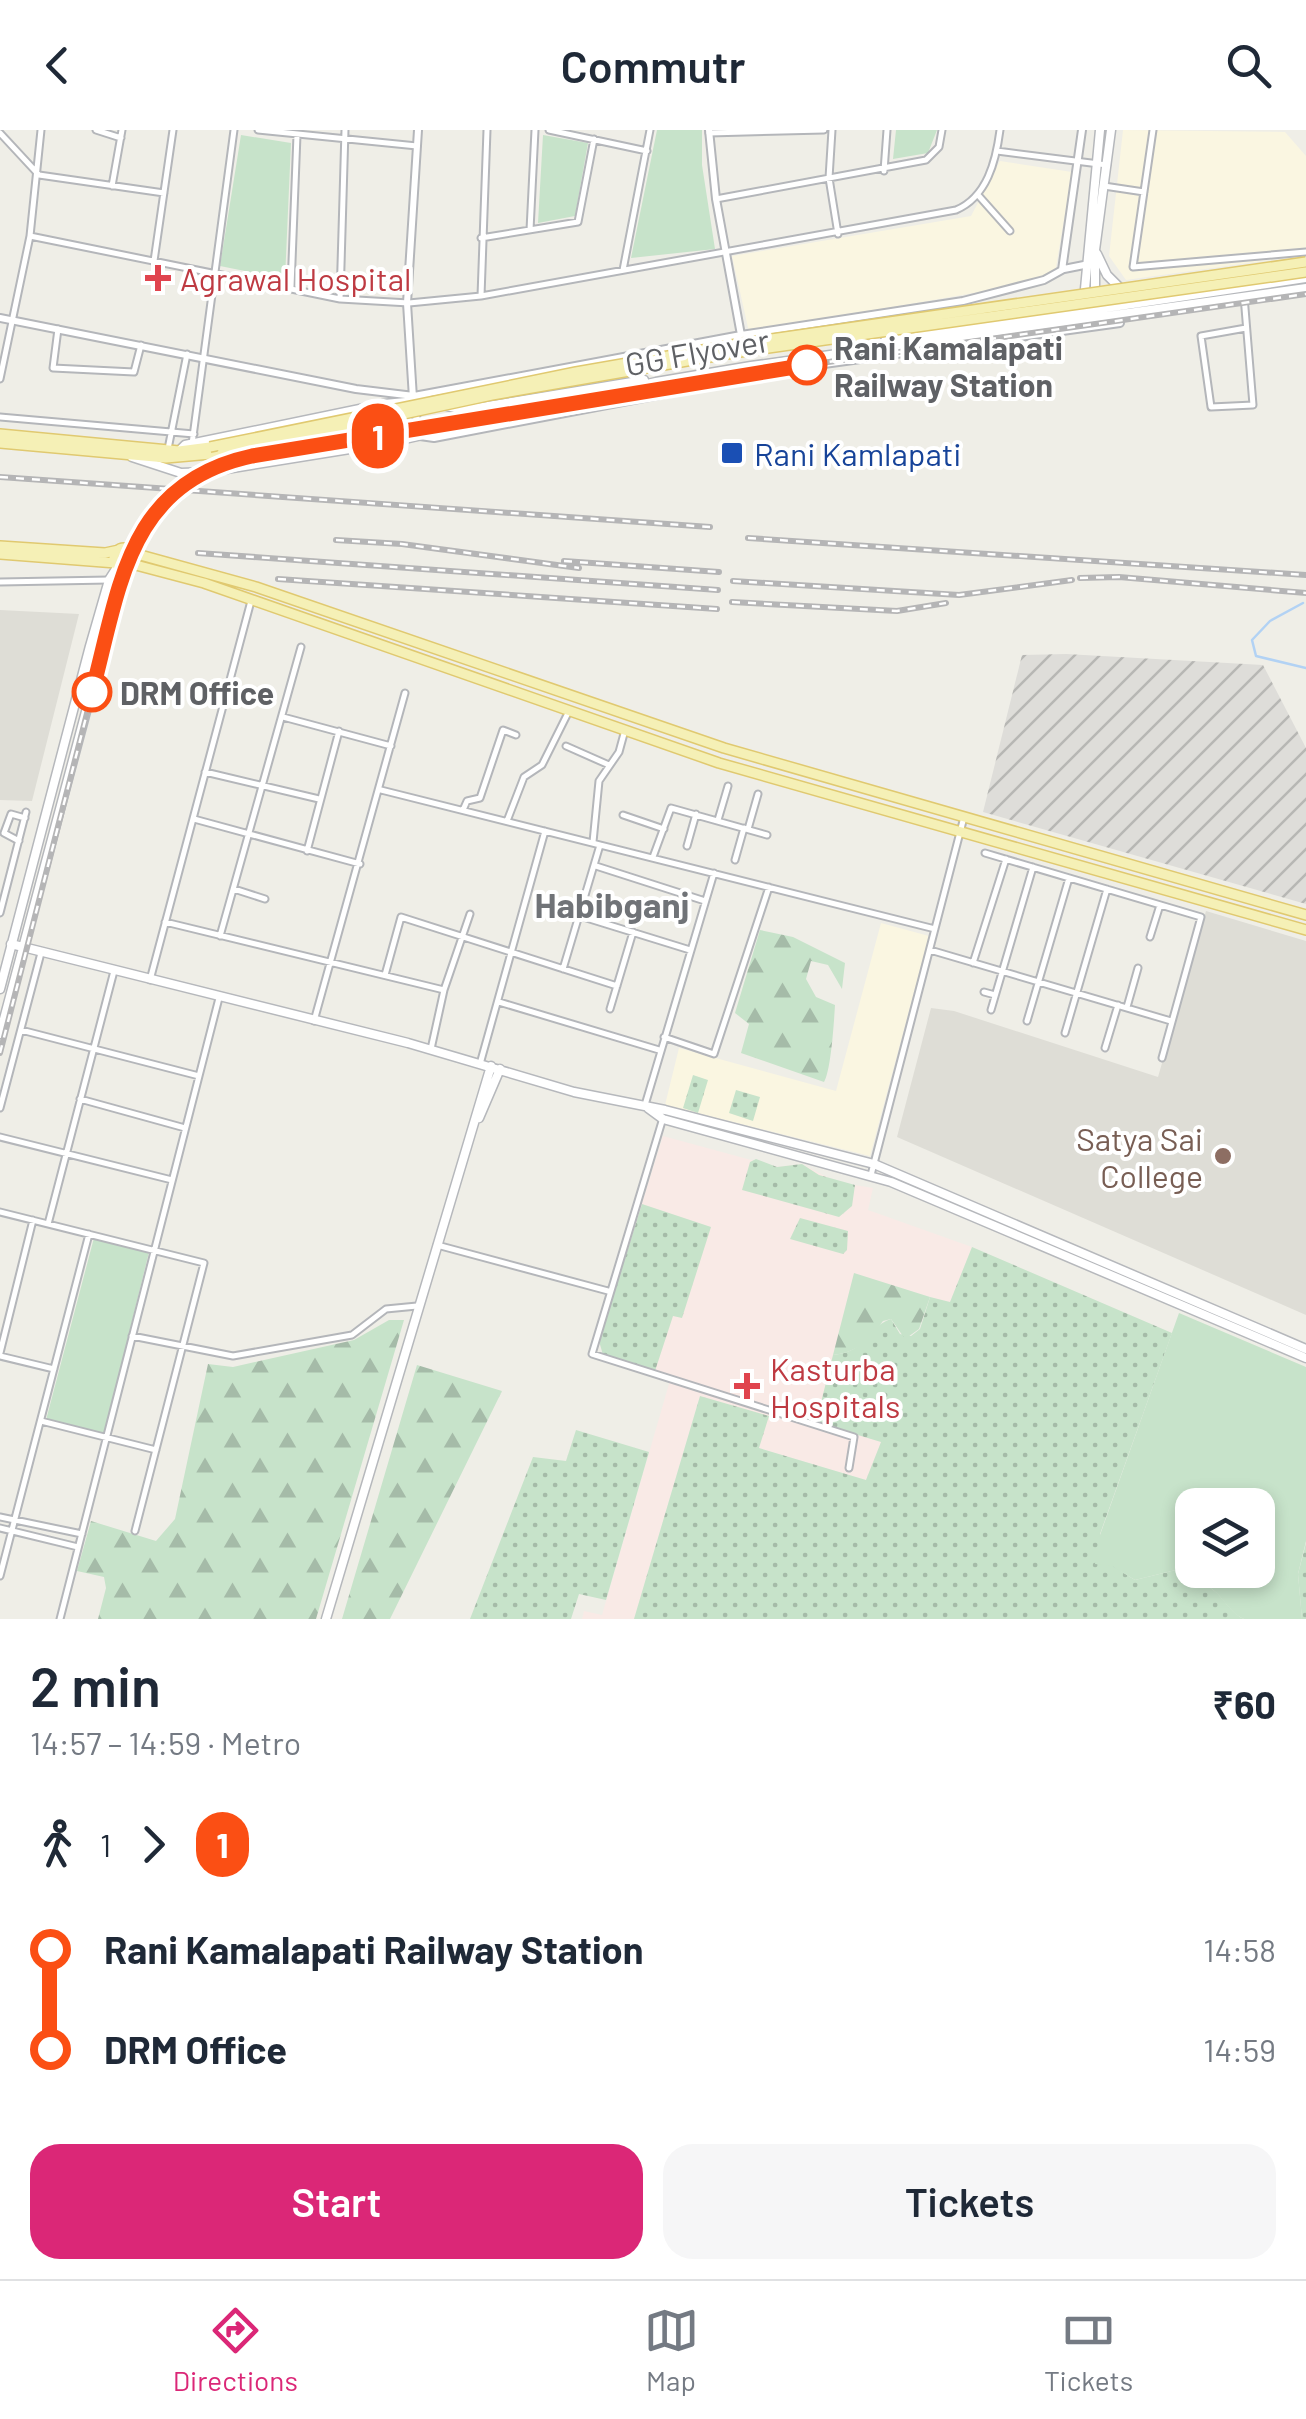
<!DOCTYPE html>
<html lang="en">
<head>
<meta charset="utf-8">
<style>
	:root { --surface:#fff; --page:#f6f6f7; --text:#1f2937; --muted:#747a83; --line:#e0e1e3; --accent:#db2777 }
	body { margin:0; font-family:Barlow,sans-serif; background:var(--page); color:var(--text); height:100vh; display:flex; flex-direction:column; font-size:38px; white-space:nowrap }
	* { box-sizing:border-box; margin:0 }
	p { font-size:32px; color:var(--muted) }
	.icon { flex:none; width:55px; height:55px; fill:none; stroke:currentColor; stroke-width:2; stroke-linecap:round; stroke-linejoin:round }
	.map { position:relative; height:1489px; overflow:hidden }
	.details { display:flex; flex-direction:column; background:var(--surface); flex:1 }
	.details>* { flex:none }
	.badge { padding:0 20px; border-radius:32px; font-size:35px; line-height:65px }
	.tools { position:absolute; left:1175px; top:1358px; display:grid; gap:20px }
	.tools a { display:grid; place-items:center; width:100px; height:100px; border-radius:20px; background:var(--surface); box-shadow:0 5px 15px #0003; font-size:50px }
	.map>.badge { position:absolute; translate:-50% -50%; box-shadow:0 0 0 5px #fff }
	.legs { display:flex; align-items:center; gap:15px; height:110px; padding:0 30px; font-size:32px }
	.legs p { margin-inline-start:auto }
	.headline { display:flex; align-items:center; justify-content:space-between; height:170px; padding:0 30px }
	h1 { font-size:55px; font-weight:600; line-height:75px }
	.primary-button { display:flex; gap:20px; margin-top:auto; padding:20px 30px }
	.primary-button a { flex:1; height:115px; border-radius:30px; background:var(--accent); color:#fff; font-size:40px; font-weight:600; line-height:115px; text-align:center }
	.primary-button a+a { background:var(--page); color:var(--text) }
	ul { padding:0 30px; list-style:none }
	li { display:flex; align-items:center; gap:35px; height:100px; font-size:38px }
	li i { display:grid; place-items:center; width:15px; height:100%; margin:0 12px; background:currentColor }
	li i::after { content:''; width:25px; height:25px; margin:-12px; border:8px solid; border-radius:50%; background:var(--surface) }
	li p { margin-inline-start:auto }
	li:first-child i { background:linear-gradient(#0000 50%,currentColor 0) }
	li:last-child i { background:linear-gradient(currentColor 50%,#0000 0) }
	header { display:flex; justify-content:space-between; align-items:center; height:130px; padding:0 30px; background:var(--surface); font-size:45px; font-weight:600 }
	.tabs { display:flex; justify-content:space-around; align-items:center; height:140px; border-top:2px solid var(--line); background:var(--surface); font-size:28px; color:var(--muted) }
	.tabs a { display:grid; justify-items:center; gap:5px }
	.tabs .selected { color:var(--accent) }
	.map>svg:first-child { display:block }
	.commercial { fill:#faf6e1 }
	.industrial { fill:url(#industrial-furrows) }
	.education { fill:#deddd6 }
	.medical { fill:#f9eae6 }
	.grass { fill:url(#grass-dots) }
	.forest { fill:url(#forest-firs) }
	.park { fill:#c7e3ca }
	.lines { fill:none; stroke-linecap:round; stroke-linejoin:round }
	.stream { stroke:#b2d2f4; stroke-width:2.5 }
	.minor-casing { stroke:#b4b6ba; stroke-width:9 }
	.tertiary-casing { stroke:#b4b6ba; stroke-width:10 }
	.secondary-casing { stroke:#b6b8bc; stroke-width:11 }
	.primary-casing { stroke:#e0c970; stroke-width:12 }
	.minor { stroke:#fff; stroke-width:5 }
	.tertiary { stroke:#fff; stroke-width:6 }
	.secondary { stroke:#fff; stroke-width:8 }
	.primary { stroke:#f5f0b6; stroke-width:9 }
	.rail-casing { stroke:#b5b5b6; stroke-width:6 }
	.rail { stroke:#fff; stroke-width:2.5; stroke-dasharray:8; stroke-linecap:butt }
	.primary-bridge-casing { stroke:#e0c970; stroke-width:12; stroke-linecap:butt }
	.primary-bridge { stroke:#f5f0b6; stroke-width:9 }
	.line-1-casing { stroke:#fff; stroke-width:22 }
	.line-1 { stroke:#fb4f14; stroke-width:15 }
	.health-dot { fill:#e0444e; stroke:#fff; stroke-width:4 }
	.stop-1-dot { fill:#fff; stroke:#fb4f14; stroke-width:5 }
	.transit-dot { fill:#1a4fb4; stroke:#fff; stroke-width:4 }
	.education-dot { fill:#8d6e63; stroke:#fff; stroke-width:4 }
	.labels { text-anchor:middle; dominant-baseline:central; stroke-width:8; stroke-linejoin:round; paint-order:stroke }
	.health-label { font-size:32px; fill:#be3a42; stroke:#fff; text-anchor:start }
	.stop-label { font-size:32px; font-weight:bold; fill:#5f6165; stroke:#fff; text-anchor:start }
	.street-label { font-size:32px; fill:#5f6165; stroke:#fff }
	.transit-label { font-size:32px; fill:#164399; stroke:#fff; text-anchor:start }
	.education-label { font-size:32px; fill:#785e54; stroke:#fff; text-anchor:end }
	.neighbourhood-label { font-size:35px; font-weight:bold; fill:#707377; stroke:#fff }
</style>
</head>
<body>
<header><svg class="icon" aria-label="back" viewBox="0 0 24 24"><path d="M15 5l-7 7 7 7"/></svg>Commutr<svg class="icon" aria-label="search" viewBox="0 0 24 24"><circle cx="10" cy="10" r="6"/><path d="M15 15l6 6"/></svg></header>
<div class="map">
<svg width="1306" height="1489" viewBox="0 0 1306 1489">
	<defs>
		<pattern id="industrial-furrows" width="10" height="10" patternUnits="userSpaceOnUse" patternTransform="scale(2.5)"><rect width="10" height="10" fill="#deddd9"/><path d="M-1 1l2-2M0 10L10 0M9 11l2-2" fill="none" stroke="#b7b7b4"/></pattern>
		<pattern id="grass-dots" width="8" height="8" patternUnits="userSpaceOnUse" patternTransform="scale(2.5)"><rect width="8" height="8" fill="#c7e3ca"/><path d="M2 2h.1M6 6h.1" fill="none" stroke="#a5bba8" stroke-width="1.8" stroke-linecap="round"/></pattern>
		<pattern id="forest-firs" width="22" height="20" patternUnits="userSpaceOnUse" patternTransform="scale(2.5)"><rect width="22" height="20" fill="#c7e3ca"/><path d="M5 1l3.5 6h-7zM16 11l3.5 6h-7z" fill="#a5bba8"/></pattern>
	</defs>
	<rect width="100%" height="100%" fill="#efeee7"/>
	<path class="commercial" d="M 1123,0 L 1285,2 L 1306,26 L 1306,125 L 1126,150 L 1109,126 Z
		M 1000,31 L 1072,42 L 1054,149 L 749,202 L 732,126 L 971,86 Z
		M 881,793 L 929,806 L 870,1026 L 665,975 L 679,918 L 836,961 Z"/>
	<path class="industrial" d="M 1066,524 L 1263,535 L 1306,618 L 1306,774 L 983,682 L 1022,525 Z"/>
	<path class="education" d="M 0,480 L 79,484 L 32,671 L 0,670 Z
		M 1206,781 L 1306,811 L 1306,1185 L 897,1007 L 931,878 L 954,881 L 1158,947 Z"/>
	<path class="medical" d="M 663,1006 L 777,1037 L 802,1034 L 836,1052 L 873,1058 L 868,1080 L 972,1117 L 950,1173 L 854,1144 L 817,1288 L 819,1293 L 882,1312 L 866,1350 L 759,1318 L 700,1266 L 634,1489 L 582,1489 L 584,1481 L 602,1485 L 671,1247 L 603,1225 L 599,1211 Z"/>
	<path class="grass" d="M 693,945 L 708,950 L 698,983 L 683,978 Z
		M 736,960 L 760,967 L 753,991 L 729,983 Z
		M 756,1029 L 777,1037 L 802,1034 L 819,1045 L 855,1055 L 852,1076 L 839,1087 L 742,1060 L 750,1032 Z
		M 642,1074 L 711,1097 L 682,1188 L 673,1186 L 655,1241 L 603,1225 L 599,1211 Z
		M 800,1088 L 848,1101 L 847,1120 L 843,1124 L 790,1109 Z
		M 972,1117 L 1172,1203 L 1100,1404 C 1104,1429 1115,1438 1135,1450 L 1192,1436 L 1192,1440 L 1200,1440 L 1205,1455 C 1223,1463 1227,1481 1244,1489 L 634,1489 L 700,1266 L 769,1286 L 759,1318 L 866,1350 L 881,1312 L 818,1293 L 817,1288 L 833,1225 C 869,1221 865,1198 891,1189 L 900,1204 L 911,1206 L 920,1199 L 930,1167 L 950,1172 Z
		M 576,1300 L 649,1322 L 606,1470 L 579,1464 L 571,1489 L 470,1489 L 533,1327 L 566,1331 Z
		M 1306,1413 L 1306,1489 L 1302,1489 L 1298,1444 Z"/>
	<path class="forest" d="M 760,800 L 793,807 L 845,833 L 842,859 L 828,835 L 811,831 L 806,849 L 816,867 L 835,875 C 834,892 831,941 824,952 L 741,923 L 749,894 L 735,883 Z
		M 854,1143 L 930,1167 L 919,1199 L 905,1209 L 891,1189 L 883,1191 C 868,1210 859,1222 833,1225 Z
		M 389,1190 L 404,1190 L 316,1489 L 98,1489 L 106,1458 L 104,1447 L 77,1441 L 91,1391 L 156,1411 L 175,1389 L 208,1234 L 233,1237 L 354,1210 Z
		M 417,1235 L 502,1261 L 390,1489 L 342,1489 Z"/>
	<path class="park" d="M 657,0 L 702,0 L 702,35 L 715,119 L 631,128 Z
		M 896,0 L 937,0 L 928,23 L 893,29 Z
		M 241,5 L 291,13 L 285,149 L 220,136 Z
		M 543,5 L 588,13 L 575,86 L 538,93 Z
		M 95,1104 L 150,1118 L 104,1305 L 46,1290 Z
		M 1179,1183 L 1306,1237 L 1306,1411 L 1298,1444 L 1302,1489 L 1244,1489 C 1227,1482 1223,1463 1205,1455 L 1200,1440 L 1258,1440 L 1258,1375 L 1192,1375 L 1192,1436 L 1135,1450 L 1112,1436 L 1095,1434 L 1100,1405 Z"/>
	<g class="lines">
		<path class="stream" d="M 1303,473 L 1270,491 L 1252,510 L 1256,526 L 1306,538"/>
		<defs>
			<path id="minor" d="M 96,0 L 121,8
				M 258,0 L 417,16
				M 549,0 L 647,21
				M 832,0 L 829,48 L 838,104
				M 1153,0 L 1133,137 L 1306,122
				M 0,3 L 39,45 L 164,63
				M 709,3 L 824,0
				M 997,21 L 1107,35
				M 884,41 L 887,0
				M 112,56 L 122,0
				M 1104,56 L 1144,62
				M 978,65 L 1010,101
				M 716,69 L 926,30 L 939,17 L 942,0
				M 530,100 L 535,0
				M 30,106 L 340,169 L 409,173 L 481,166 L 956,80 C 987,67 996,31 1000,0
				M 481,108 L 578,92 L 594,9
				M 154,131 L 173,0
				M 623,140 L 650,0
				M 291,157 L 297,5
				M 481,166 L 487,0
				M 1244,166 L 1253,275 L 1211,277 L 1201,206 L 1246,198
				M 340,169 L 345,0
				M 58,199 L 53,238 L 134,242 L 141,215
				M 0,249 L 30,106 L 41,0
				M 0,287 L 194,304
				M 192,314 L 234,0
				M 168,319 L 187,224
				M 0,452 L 109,450
				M 283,587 L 391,616
				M 566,616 L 609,635
				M 205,642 L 319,669
				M 381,660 L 935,799
				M 463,680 L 467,671 L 480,668 L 503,600 L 516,605
				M 623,685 L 664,699
				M 194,689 L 360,734
				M 718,690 L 728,656
				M 507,691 L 524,647 L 542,635 L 568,583
				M 748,699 L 758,664
				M 19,711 L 4,703 L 11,684 L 25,688
				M 593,712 L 599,651 L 619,622 L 625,600
				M 687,716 L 696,684
				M 307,721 L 339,601
				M 985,723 L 1201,787 L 1162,928
				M 653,727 L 671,678 L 767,705
				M 735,730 L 744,698
				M 596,736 L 705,771
				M 234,759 L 265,769
				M 0,783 L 26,682
				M 580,786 L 690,820
				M 165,792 L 444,860
				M 220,806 L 301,517
				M 1150,807 L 1160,775
				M 930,820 L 1171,891
				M 973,833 L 1006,729
				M 563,839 L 600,715
				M 385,845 L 401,787 L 617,856
				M 150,850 L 251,471
				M 984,862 L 995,865
				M 499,872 L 659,920
				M 1127,877 L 1138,838
				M 610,879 L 633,802
				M 991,880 L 1033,737
				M 314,891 L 405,563
				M 1027,891 L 1069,748
				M 21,900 L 199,946
				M 1065,903 L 1107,759
				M 664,907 L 714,924 L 769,757
				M 1105,918 L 1118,875
				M 431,919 L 444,860 L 470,784
				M 480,934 L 545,701
				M 80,969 L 185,998
				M 645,975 L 714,743
				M 0,978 L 41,823
				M 663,988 L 592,1224 L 854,1307 L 849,1338
				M 0,1007 L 172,1050
				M 871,1045 L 964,687
				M 0,1082 L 204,1133 L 135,1401
				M 48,1094 L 114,841
				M 437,1115 L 608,1161
				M 132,1206 L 233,1226 L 352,1205 L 386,1179 L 417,1176
				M 0,1223 L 33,1090
				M 0,1226 L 54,1239
				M 41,1291 L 156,1320
				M 0,1387 L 82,1404
				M 0,1398 L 78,1417
				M 0,1446 L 89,1104
				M 60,1489 L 219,868"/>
			<path id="tertiary" d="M 709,0 L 716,69 L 741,205
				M 1064,139 L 1084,135
				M 0,188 L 356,259 L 414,266 L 741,205 L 963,171 L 1044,150 L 1062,140 L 1082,0
				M 413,268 L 407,173 L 418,0
				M 415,281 L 420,306 L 434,308 L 817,235 L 1120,193 L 1119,184"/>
			<path id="secondary" d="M 1097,124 L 1107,145 L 1123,161
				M 1095,164 L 1095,120 L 1111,0
				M 1083,180 L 1100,0
				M 885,211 L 1306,148
				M 442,275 L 464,280 L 644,250
				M 179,321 L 185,315 L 384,274 L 428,270
				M 132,327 L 181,343 L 208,342 L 387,313 L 656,252 L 751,236 L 1306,158
				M 11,814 L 408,913 L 574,962 L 665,980 L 874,1034 L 1306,1219
				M 0,859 L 90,516 L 109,450 L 118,436
				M 0,904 L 120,454 L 129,437
				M 648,978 L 663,989 L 891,1052 L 1306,1228
				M 479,988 L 500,939
				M 326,1489 L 491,936"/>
			<path id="primary" d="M 0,304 L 179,321 L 210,317
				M 0,313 L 166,328 L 222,323
				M 0,416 L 105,423 L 119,420
				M114 428a10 10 0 1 1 20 0a10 10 0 1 1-20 0Z
				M 133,423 L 256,457 L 724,618 L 1306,785
				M 0,424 L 116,433
				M 132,434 L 204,453 L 719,633 L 1306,800"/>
		</defs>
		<use href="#minor" class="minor-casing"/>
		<use href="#tertiary" class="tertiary-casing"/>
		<use href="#secondary" class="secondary-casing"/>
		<use href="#primary" class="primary-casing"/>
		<use href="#minor" class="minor"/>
		<use href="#tertiary" class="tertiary"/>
		<use href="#secondary" class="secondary"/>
		<use href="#primary" class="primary"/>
		<defs>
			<path id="rail" d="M 0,347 L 710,397
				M 748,408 L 1306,445
				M 336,410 L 402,414 L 579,438
				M 198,423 L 718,460
				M 564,431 L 719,442
				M 1080,448 L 1119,447 L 1306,463
				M 278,449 L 717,479
				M 733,451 L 959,465 L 1072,450
				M 732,472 L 897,481 L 946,473
				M 0,923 L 125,435 C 147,375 191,340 253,326 L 730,246 L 1306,164"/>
		</defs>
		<use href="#rail" class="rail-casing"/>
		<use href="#rail" class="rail"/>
		<defs>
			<path id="primary-bridge" d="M 210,317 L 576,242 L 743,213 L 1306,132
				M 222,323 L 492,265 L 733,223 L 1306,142"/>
		</defs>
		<use href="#primary-bridge" class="primary-bridge-casing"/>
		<use href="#primary-bridge" class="primary-bridge"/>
	</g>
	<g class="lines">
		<defs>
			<path id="line-1" d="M 92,562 C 120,457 127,353 252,326 L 807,235"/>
		</defs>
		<use href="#line-1" class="line-1-casing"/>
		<use href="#line-1" class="line-1"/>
	</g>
	<g class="health-dot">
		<path d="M153 133h10v10h10v10h-10v10h-10v-10h-10v-10h10z"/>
		<path d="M742 1241h10v10h10v10h-10v10h-10v-10h-10v-10h10z"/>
	</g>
	<g class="stop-1-dot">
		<circle cx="807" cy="235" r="18"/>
		<circle cx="92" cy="562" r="18"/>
	</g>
	<rect class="transit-dot" x="720" y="311" width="24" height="24" rx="5"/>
	<circle class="education-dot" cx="1223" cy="1026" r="10"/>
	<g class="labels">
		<g class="health-label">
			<text x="180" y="148">Agrawal Hospital</text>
			<text x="770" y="1238">Kasturba<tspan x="770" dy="37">Hospitals</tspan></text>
		</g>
		<g class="stop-label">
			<text x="834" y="217">Rani Kamalapati<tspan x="834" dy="37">Railway Station</tspan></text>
			<text x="120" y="562">DRM Office</text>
		</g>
		<g class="street-label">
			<text transform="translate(697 221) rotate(-10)">GG Flyover</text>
		</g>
		<g class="transit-label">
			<text x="754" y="323">Rani Kamlapati</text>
		</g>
		<g class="education-label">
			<text x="1203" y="1008">Satya Sai<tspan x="1203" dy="37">College</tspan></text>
		</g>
		<g class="neighbourhood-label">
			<text x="612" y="774">Habibganj</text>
		</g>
	</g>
</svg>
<div class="tools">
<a><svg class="icon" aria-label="layers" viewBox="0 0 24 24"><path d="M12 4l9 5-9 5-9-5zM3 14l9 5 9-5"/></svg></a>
</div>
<b class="badge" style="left:378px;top:306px;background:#fb4f14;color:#fff">1</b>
</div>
<section class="details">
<div class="headline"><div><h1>2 min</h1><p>14:57 – 14:59 · Metro</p></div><b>₹60</b></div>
<div class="legs"><svg class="icon" aria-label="walk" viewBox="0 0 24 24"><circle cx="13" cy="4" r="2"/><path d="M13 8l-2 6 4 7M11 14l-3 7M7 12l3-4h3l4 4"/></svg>1<svg class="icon" aria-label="forward" viewBox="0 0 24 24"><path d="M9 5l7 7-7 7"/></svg><b class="badge" style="background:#fb4f14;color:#fff">1</b></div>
<ul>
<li><i style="color:#fb4f14"></i><b>Rani Kamalapati Railway Station</b><p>14:58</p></li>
<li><i style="color:#fb4f14"></i><b>DRM Office</b><p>14:59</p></li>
</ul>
<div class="primary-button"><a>Start</a><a>Tickets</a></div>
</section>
<nav class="tabs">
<a class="selected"><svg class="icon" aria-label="directions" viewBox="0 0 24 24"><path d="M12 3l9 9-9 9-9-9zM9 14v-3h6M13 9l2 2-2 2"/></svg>Directions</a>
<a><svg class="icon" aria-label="map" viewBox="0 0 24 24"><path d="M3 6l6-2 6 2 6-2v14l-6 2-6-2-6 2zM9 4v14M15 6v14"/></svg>Map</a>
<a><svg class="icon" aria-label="tickets" viewBox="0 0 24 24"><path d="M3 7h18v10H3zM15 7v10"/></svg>Tickets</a>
</nav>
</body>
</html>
